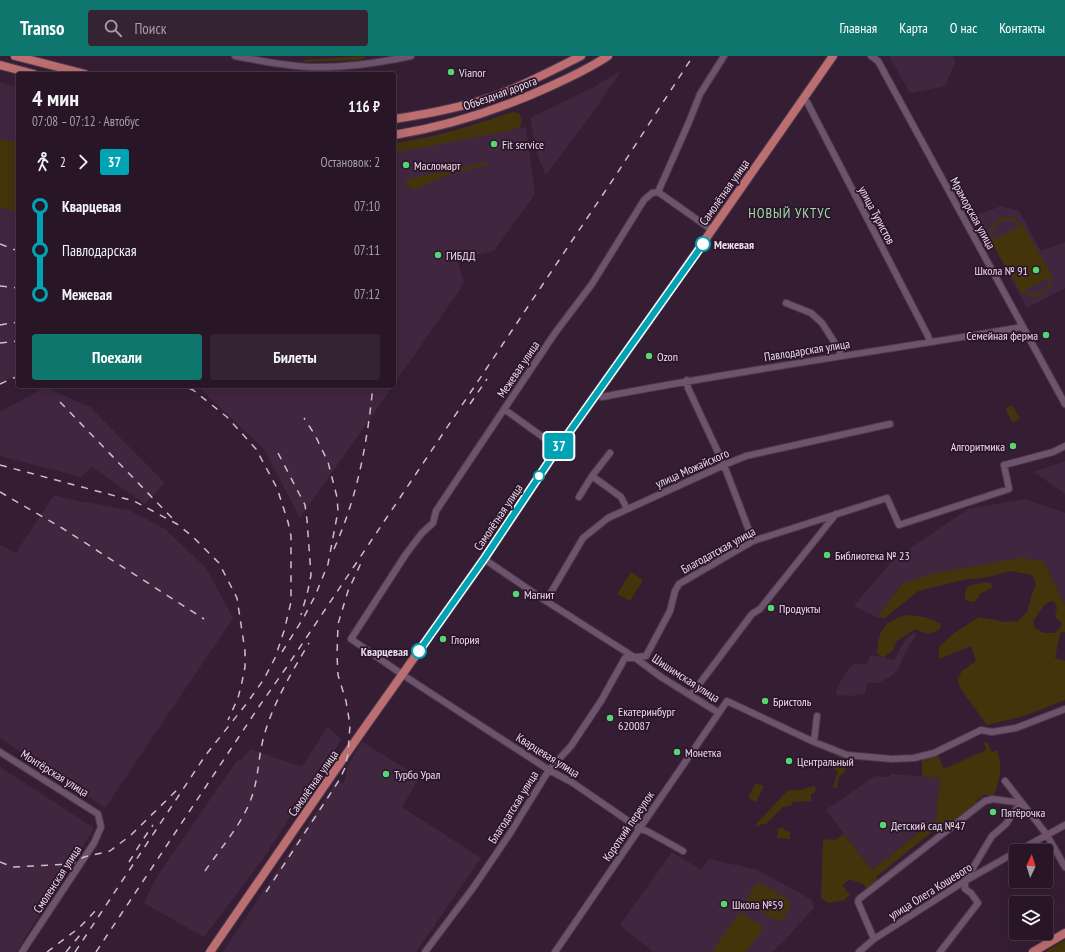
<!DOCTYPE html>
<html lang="ru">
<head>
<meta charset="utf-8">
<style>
	:root { --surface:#281627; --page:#342333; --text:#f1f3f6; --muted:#a59fa7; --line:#443544; --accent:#0f766e }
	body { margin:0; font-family:"PT Sans Narrow",sans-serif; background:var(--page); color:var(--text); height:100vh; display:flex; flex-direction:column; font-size:15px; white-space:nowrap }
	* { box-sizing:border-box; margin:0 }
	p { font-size:13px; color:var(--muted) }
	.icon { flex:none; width:22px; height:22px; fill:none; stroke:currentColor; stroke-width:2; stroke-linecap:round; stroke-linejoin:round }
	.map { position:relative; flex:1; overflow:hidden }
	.details { position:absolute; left:16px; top:16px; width:380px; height:316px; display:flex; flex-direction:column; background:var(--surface); border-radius:4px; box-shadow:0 4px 16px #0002,0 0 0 1px var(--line) }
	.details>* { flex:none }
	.badge { padding:0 8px; border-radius:3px; font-size:14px; line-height:26px }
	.needle { width:26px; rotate:4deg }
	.tools { position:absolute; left:1009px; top:788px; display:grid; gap:8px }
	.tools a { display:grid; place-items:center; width:44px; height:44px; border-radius:4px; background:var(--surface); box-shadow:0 4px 16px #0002,0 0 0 1px var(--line); font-size:20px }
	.map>.badge { position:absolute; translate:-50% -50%; box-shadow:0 0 0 2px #fff }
	.legs { display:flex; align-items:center; gap:6px; height:44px; padding:0 16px; font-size:13px }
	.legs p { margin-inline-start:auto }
	.summary { display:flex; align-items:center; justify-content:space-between; height:68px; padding:0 16px }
	h1 { font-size:22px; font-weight:800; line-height:30px }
	.cta { display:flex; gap:8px; margin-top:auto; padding:8px 16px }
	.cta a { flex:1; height:46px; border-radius:4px; background:var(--accent); color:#fff; font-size:16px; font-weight:800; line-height:46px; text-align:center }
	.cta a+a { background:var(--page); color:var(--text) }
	ul { padding:0 16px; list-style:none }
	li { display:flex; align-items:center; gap:14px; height:44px; font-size:15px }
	li i { display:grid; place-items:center; width:6px; height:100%; margin:0 5px; background:currentColor }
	li i::after { content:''; width:10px; height:10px; margin:-5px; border:3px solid; border-radius:50%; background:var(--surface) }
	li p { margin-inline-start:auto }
	li:first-child i { background:linear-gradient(#0000 50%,currentColor 0) }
	li:last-child i { background:linear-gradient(currentColor 50%,#0000 0) }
	header { display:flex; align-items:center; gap:24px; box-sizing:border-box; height:56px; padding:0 20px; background:var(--accent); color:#fff }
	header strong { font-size:19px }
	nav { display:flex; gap:22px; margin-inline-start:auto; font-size:14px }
	.search { width:280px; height:36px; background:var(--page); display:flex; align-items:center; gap:10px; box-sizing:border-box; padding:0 14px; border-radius:4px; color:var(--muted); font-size:15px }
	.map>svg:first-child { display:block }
	.built { fill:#412640 }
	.green { fill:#43340b; fill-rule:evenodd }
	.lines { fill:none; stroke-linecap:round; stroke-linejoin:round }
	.minor-casing { stroke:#4e3a4d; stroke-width:8 }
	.major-casing { stroke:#4e3a4d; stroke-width:10 }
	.minor { stroke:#6d536c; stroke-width:6 }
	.major { stroke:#bc6e70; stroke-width:8 }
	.rail { stroke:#cebdcd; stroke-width:1.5; stroke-dasharray:7 7; stroke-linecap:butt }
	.line-1-casing { stroke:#fff; stroke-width:9 }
	.line-1 { stroke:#00a3b4; stroke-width:6 }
	.poi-dot { fill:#55d671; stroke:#2b152a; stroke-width:1.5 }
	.stop-1-dot { fill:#fff; stroke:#00a3b4; stroke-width:2 }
	.labels { text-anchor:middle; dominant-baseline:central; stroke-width:3.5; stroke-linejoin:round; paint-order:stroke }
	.poi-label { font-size:12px; fill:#ecdceb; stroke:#2b152a; text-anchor:start }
	.street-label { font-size:12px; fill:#ecdceb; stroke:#2b152a }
	.stop-label { font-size:12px; font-weight:bold; fill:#ecdceb; stroke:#2b152a; text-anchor:start }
	.quarter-label { font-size:14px; letter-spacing:1px; fill:#a0dfa8; stroke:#2b152a }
</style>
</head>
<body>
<header>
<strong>Transo</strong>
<div class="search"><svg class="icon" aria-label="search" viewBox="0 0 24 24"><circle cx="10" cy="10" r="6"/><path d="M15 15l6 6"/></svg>Поиск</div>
<nav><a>Главная</a><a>Карта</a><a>О нас</a><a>Контакты</a></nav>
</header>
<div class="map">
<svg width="1065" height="896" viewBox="0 0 1065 896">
	<rect width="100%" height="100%" fill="#351e34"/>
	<path class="built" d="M 889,0 L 953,0 L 955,7 L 945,30 L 910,37 Z
		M 618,16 L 620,17 L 596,52 L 546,119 L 538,101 L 530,62 L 594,31 Z
		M 0,26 L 18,31 L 18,319 L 0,327 Z
		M 526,71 L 535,138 L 494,195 L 457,203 L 464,227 L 459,235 L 394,328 L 394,92 Z
		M 1001,150 L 1019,155 L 1041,195 L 1065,186 L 1065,232 L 1027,252 L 977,159 Z
		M 197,330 L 393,330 L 300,462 L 264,393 Z
		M 45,331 L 90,351 L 165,427 L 145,448 L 92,411 L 81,421 L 0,400 L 0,356 Z
		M 1065,405 L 1065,438 L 1034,416 Z
		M 54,439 L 78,445 L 129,454 L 165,473 L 206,512 L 233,562 L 105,752 L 0,682 L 0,489 L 16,497 Z
		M 1025,443 L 1065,457 L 1065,549 L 1044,505 L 902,528 L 877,561 L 854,550 L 892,505 L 968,453 Z
		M 914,576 L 917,579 L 909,589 L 897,615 L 890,621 L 878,627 L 867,627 L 865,638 L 850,640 L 836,639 L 837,632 L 846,616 L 855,607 L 866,609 L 871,599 L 894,604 L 905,584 Z
		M 328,670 L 341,684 L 262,804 L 204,881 L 144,847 L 156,822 L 238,703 L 241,705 L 250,693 L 302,711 Z
		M 362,686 L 420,721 L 402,751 L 481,802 L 416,896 L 223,896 L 336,726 L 344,727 L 348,709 Z
		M 0,711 L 94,772 L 16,896 L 0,896 Z
		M 891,718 L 940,722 L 936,763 L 872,814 L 826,754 L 875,720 L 889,721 Z
		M 672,796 L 701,814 L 709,803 L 758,814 L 812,844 L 814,852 L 783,886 L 772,896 L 653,896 L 620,869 Z"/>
	<path class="green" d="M 365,0 L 363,3 L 358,4 L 306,6 L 303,4 Z
		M 513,56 L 519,57 L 522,65 L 520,71 L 512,74 L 394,97 L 394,87 C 434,82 474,69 513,56 Z
		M 0,83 L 18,86 L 18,156 L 0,152 Z
		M 486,106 L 487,109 L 447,119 L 416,133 C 411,133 408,131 405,127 L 405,125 L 408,123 Z
		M 1004,161 L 1012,161 L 1023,169 L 1052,220 L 1051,231 L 1041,240 L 1033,241 L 1021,236 L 991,186 L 991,172 L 996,165 ZM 1004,164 L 1011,164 L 1020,170 L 994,184 C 990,174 995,168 1004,164 ZM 1049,221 L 1050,226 L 1046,234 L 1034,238 L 1024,235 Z
		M 1012,349 L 1020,362 L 1013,367 L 1005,353 Z
		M 1020,502 L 1044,505 L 1065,549 L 1065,576 L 1060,577 L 1055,602 L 1065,605 L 1065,644 L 1024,660 L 987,669 L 961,633 L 957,624 L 962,615 L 976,605 L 971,590 L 939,603 L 939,591 L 953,578 L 979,561 L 1005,566 L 1018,565 L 1027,556 L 1031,541 L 1036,528 L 1032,519 L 1010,515 L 989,521 L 963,524 L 918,535 L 885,562 L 877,561 L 902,528 L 931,518 ZM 1053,545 L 1056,549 L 1057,553 L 1055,557 L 1056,562 L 1060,565 L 1062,569 L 1055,577 L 1044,577 L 1034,571 L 1033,565 C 1040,557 1042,547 1053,545 Z
		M 631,516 L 643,524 L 630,545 L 617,538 Z
		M 984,526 L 991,527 L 992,532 L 980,538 L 978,542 L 974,546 L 968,545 L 965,542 L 965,536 L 968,530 Z
		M 907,559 C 919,560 930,561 941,568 L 940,573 C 928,579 928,578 915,573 L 897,585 L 892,595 L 883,602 L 877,597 C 879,573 883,566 907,559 Z
		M 987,686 L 992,696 L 997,694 C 1001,708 1002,712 998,726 C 996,733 996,736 992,741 L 989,739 L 987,740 L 985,738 L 976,745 L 978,748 L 959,762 L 958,761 L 946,770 L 943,767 L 876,821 L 879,826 L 868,834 L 864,829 L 850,823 L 842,829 L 850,839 L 844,844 L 828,847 L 821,842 L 823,783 L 835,784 L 844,778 L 872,814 L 936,763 L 940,722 L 922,721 L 922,703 L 937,697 L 944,713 L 986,694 L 984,687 Z
		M 842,699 L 846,701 L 845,716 L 839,721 L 837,732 L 833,731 L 838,716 L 834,713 Z
		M 756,727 L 764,730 L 756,746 L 748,742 Z
		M 813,730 L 815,731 L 816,734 L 814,737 L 811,738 L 811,745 L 793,746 L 791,750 L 783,751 L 766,768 L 761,768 L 758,771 L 756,770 L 757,767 L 788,734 L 801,734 Z
		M 778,772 L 784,772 L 784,774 L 788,775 L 788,776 L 790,776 L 790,783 L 777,782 Z
		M 761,827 L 789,844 C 793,850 786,858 782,864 L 777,865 L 748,848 L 748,842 L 755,829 Z
		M 740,856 L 763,871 L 763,873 L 746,896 L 713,896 L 713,894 Z
		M 1065,884 L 1065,896 L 1045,896 Z"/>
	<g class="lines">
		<defs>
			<path id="minor" d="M 235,0 C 260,5 285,10 311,11 C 345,12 378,7 411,0
				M 871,0 L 878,5 L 1065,348
				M 803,43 L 807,46 L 928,280 L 930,286
				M 658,136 L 712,174
				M 786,247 L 811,257 L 822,267 L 840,295 L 840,300
				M 687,324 L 688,332 L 724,409 L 753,485
				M 597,338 L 602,341 C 741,314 882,295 1022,271
				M 504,353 L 558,392
				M 610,397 L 592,420 L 621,441 L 627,453
				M 579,441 L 592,420
				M 484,503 L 546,545 L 634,601 L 661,621 L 719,657
				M 546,545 L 583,482 L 608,462 L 724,409 L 746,400 L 890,368
				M 691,639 L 752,558 L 760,553 L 836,458
				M 814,686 L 817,660
				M 0,696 L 98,758 L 101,771 L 94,787 L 22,896
				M 1005,725 L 1047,779 L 1065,811
				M 683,795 L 647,775 L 640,773 L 573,727 L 549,714 L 406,621 L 351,583 L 406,498 L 422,477 L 433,467 L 436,455 L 555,277 L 592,228 L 644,144 L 652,137 L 658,136 L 689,66 L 700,38 L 724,0
				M 1018,795 L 1065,769
				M 874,883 L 858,846 L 859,843 L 985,745 L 993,743 L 1022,747
				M 425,896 L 473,832 L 509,779 L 549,714 L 571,690 L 601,645 L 625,602 L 646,600 L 670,555 L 675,535 L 679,528 L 753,485 L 887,442 L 899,469 L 1009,433 L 1004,409 L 1053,396 L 1065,390
				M 555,896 L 727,645 L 814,686 L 847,699 L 892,703 L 914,702 L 934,697 L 981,674 L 992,676 L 1016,672 L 1065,653
				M 859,896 L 874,883 L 965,825 L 1016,796
				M 940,896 L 978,847 L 971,837 L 965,833 L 965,825 L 992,780 L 1006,768 L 1013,757 L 1022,747"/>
			<path id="major" d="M 15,0 L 85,18
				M 0,9 L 34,18
				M 394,63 C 428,58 463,51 495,40 C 525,29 553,14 581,0
				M 394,79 C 449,70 501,53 551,30 C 571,21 590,12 608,0
				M 210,896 L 358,681 L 484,503 L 558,392 L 652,260 L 833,0
				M 1033,896 L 1065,877"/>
		</defs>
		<use href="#minor" class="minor-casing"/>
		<use href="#major" class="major-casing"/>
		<use href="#minor" class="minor"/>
		<use href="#major" class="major"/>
		<path class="rail" d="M 0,188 L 18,195
			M 0,230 L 18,232
			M 0,269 L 18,266
			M 0,287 L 18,285
			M 0,328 L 18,320
			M 60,346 L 172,462
			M 470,348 L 487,323
			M 278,397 L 305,449 L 307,464 L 311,519 L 308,534 L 301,559
			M 0,409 L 134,445 L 177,468 L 192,480 L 219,507 L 237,542 L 245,595 L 245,611 L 242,626 L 238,642 L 228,664
			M 0,436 L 62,472 L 204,563
			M 334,493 C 358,439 367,388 373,330
			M 282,596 L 304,561 L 315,540 L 328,508 L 338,455 L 337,441 L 328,406 L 315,379 L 304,362
			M 0,806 L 13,811 L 72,808 L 84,801 L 110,795 L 131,779 L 180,731
			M 129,806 L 142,785 L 153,769
			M 205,815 C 220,793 242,768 251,743 C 259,722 258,700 264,680 C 273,647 292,616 309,587
			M 266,836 L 338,726 L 345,712 L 348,697 L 350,669 L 346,645 L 338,619 L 337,599 L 338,568 L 348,535 L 361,507
			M 47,896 L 79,872 L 99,851
			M 66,896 L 80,879
			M 75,896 L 205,700 L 247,647 L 264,623 L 275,602 L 284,575 L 291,546 L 291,480 L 288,466 L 277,432 L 256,393 L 227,361 L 193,334 L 183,330
			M 96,896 L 260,649 L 286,612 L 614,122 L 693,0"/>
	</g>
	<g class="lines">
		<defs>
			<path id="line-1" d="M 419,595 L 484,503 L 558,392 L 703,188"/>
		</defs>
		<use href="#line-1" class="line-1-casing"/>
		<use href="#line-1" class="line-1"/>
	</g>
	<g class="poi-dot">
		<circle cx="451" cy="16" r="4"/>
		<circle cx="494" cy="88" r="4"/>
		<circle cx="406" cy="109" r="4"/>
		<circle cx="438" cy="199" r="4"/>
		<circle cx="1036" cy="214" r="4"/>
		<circle cx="1046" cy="279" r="4"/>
		<circle cx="649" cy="300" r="4"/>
		<circle cx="1013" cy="390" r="4"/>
		<circle cx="827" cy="499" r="4"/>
		<circle cx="516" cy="538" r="4"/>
		<circle cx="771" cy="552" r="4"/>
		<circle cx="443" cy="583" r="4"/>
		<circle cx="765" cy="645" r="4"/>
		<circle cx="610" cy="662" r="4"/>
		<circle cx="677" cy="696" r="4"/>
		<circle cx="789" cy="705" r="4"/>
		<circle cx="386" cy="718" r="4"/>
		<circle cx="993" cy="756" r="4"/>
		<circle cx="883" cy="769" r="4"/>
		<circle cx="724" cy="848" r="4"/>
	</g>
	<g class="stop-1-dot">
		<circle cx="703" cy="188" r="7"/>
		<circle cx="539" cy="420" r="5"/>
		<circle cx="419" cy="595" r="7"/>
	</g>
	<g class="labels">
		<g class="poi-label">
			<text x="459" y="16">Vianor</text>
			<text x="502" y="88">Fit service</text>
			<text x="414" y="109">Масломарт</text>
			<text x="446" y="199">ГИБДД</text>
			<text x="1028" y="214" text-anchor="end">Школа № 91</text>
			<text x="1038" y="279" text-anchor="end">Семейная ферма</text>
			<text x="657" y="300">Ozon</text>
			<text x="1005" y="390" text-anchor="end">Алгоритмика</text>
			<text x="835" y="499">Библиотека № 23</text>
			<text x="524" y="538">Магнит</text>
			<text x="779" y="552">Продукты</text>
			<text x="451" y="583">Глория</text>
			<text x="773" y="645">Бристоль</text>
			<text x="618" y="655">Екатеринбург<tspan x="618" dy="14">620087</tspan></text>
			<text x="685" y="696">Монетка</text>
			<text x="797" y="705">Центральный</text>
			<text x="394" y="718">Турбо Урал</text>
			<text x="1001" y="756">Пятёрочка</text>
			<text x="891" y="769">Детский сад №47</text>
			<text x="732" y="848">Школа №59</text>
		</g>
		<g class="street-label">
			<text transform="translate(500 37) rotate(-20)">Объездная дорога</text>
			<text transform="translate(724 136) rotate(-55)">Самолётная улица</text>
			<text transform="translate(973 157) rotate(61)">Мраморская улица</text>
			<text transform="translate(877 159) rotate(62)">улица Туристов</text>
			<text transform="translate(807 294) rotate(-9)">Павлодарская улица</text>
			<text transform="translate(518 313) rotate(-56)">Межевая улица</text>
			<text transform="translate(692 412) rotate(-24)">улица Можайского</text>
			<text transform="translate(498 461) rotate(-56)">Самолётная улица</text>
			<text transform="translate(718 494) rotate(-29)">Благодатская улица</text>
			<text transform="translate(686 622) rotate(33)">Шишимская улица</text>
			<text transform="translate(548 699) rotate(32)">Кварцевая улица</text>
			<text transform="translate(55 717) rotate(32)">Монтёрская улица</text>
			<text transform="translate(313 727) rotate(-55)">Самолётная улица</text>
			<text transform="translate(513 751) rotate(-58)">Благодатская улица</text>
			<text transform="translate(628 770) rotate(-56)">Короткий переулок</text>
			<text transform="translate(57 823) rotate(-57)">Смоленская улица</text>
			<text transform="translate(930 835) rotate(-32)">улица Олега Кошевого</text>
		</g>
		<g class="stop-label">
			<text x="714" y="188">Межевая</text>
			<text x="408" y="595" text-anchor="end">Кварцевая</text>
		</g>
		<g class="quarter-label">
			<text x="790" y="157">НОВЫЙ УКТУС</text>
		</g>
	</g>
</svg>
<div class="tools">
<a><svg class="needle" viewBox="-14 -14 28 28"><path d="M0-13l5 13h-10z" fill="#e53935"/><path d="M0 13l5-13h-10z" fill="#a59fa7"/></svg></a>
<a><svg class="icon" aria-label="layers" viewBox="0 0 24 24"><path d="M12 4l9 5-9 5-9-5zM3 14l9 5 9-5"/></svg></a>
</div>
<b class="badge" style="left:559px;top:390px;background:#00a3b4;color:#fff">37</b>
<section class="details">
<div class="summary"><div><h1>4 мин</h1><p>07:08 – 07:12 · Автобус</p></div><b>116 ₽</b></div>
<div class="legs"><svg class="icon" aria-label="walk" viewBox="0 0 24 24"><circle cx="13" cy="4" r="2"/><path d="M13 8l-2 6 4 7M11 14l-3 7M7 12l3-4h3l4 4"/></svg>2<svg class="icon" aria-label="forward" viewBox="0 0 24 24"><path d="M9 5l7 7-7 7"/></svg><b class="badge" style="background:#00a3b4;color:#fff">37</b><p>Остановок: 2</p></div>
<ul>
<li><i style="color:#00a3b4"></i><b>Кварцевая</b><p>07:10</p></li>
<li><i style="color:#00a3b4"></i><span>Павлодарская</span><p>07:11</p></li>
<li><i style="color:#00a3b4"></i><b>Межевая</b><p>07:12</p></li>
</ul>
<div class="cta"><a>Поехали</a><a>Билеты</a></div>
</section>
</div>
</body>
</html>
